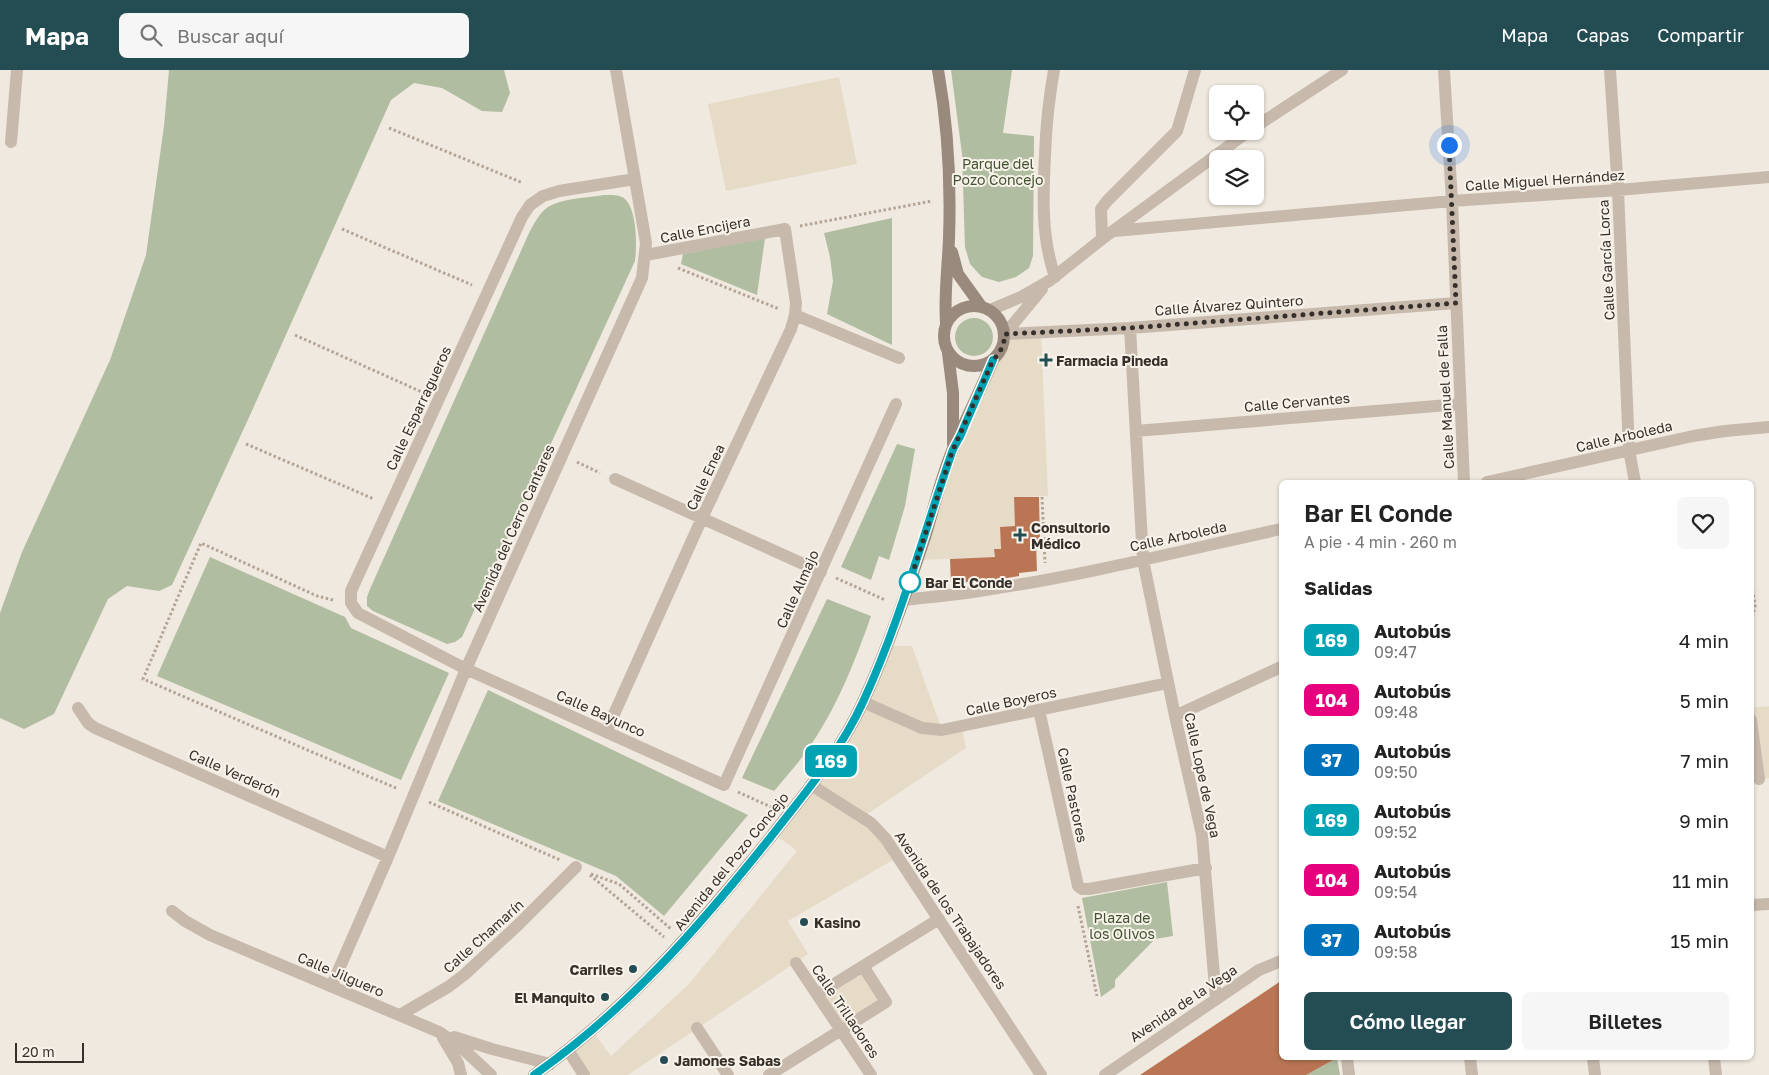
<!DOCTYPE html>
<html lang="es">
<head>
<meta charset="utf-8">
<style>
	:root { --surface:#fff; --page:#f6f6f6; --text:#222; --muted:#767676; --accent:#244c53 }
	body { margin:0; font-family:"Golos Text",sans-serif; background:var(--page); color:var(--text); height:100vh; display:flex; flex-direction:column; font-size:19px; white-space:nowrap }
	* { box-sizing:border-box; margin:0 }
	p { font-size:16px; color:var(--muted) }
	.icon { flex:none; width:28px; height:28px; fill:none; stroke:currentColor; stroke-width:2; stroke-linecap:round; stroke-linejoin:round }
	.map { position:relative; flex:1; overflow:hidden }
	.side { position:absolute; left:1279px; top:410px; width:475px; height:580px; display:flex; flex-direction:column; background:var(--surface); border-radius:8px; box-shadow:0 1px 4px #0004 }
	.side>* { flex:none }
	.badge { padding:0 10px; border-radius:8px; font-size:18px; line-height:32px }
	.tools { position:absolute; left:1209px; top:15px; display:grid; gap:10px }
	.tools a { display:grid; place-items:center; width:55px; height:55px; border-radius:8px; background:var(--surface); box-shadow:0 1px 4px #0004; font-size:25px }
	.scale { position:absolute; left:15px; bottom:12px; width:69px; box-sizing:border-box; padding-left:5px; border:2px solid #362f2a; border-top:0; font-size:14px; line-height:18px; white-space:nowrap; color:#362f2a; -webkit-text-stroke:4px #f8f3ea; paint-order:stroke }
	.you { position:absolute; width:25px; height:25px; margin:-12px; border:4px solid #fff; border-radius:50%; background:#1a73e8; box-shadow:0 0 0 8px #1a73e833 }
	.map>.badge { position:absolute; translate:-50% -50%; box-shadow:0 0 0 2px #fff }
	h2 { padding:0 25px; font-size:19px; line-height:45px }
	.round { display:grid; place-items:center; flex:none; width:52px; height:52px; border-radius:8px; background:var(--page) }
	.summary { display:flex; align-items:center; justify-content:space-between; height:85px; padding:0 25px }
	h1 { font-size:24px; font-weight:600; line-height:38px }
	.cta { display:flex; gap:10px; margin-top:auto; padding:10px 25px }
	.cta a { flex:1; height:58px; border-radius:8px; background:var(--accent); color:#fff; font-size:20px; font-weight:600; line-height:58px; text-align:center }
	.cta a+a { background:var(--page); color:var(--text) }
	ul { padding:0; list-style:none }
	li { display:flex; align-items:center; gap:15px; height:60px; padding:0 25px }
	li div { flex:1 }
	li b { display:block; font-size:19px }
	li em { font-style:normal }
	li .badge { min-width:55px; font-weight:700; text-align:center }
	header { display:flex; align-items:center; gap:30px; box-sizing:border-box; height:70px; padding:0 25px; background:var(--accent); color:#fff }
	header strong { font-size:24px }
	nav { display:flex; gap:28px; margin-inline-start:auto; font-size:18px }
	.search { width:350px; height:45px; background:var(--page); display:flex; align-items:center; gap:12px; box-sizing:border-box; padding:0 18px; border-radius:8px; color:var(--muted); font-size:19px }
	.map>svg:first-child { display:block }
	.green { fill:#b1bda0 }
	.plaza { fill:#e6dbc7 }
	.building { fill:#b97554 }
	.lines { fill:none; stroke-linecap:round; stroke-linejoin:round }
	.path { stroke:#b3a596; stroke-width:3; stroke-dasharray:2.5 2.5; stroke-linecap:butt }
	.pedestrian { stroke:#c7baac; stroke-width:12 }
	.minor { stroke:#c7baac; stroke-width:12 }
	.secondary { stroke:#9a8a7d; stroke-width:12 }
	.line-casing { stroke:#fff; stroke-width:11 }
	.line { stroke:#00a3b4; stroke-width:8 }
	.walk { stroke:#362f2a; stroke-width:5; stroke-dasharray:0 9 }
	.poi-dot { fill:#244c53; stroke:#f8f3ea; stroke-width:2 }
	.stop-dot { fill:#fff; stroke:#00a3b4; stroke-width:2.5 }
	.labels { text-anchor:middle; dominant-baseline:central; stroke-width:4; stroke-linejoin:round; paint-order:stroke }
	.park-label { font-size:14px; fill:#425130; stroke:#f8f3ea }
	.street-label { font-size:14px; fill:#362f2a; stroke:#f8f3ea }
	.poi-label { font-size:14px; font-weight:bold; fill:#362f2a; stroke:#f8f3ea; text-anchor:start }
	.stop-label { font-size:14px; font-weight:bold; fill:#362f2a; stroke:#f8f3ea; text-anchor:start }
</style>
</head>
<body>
<header>
<strong>Mapa</strong>
<div class="search"><svg class="icon" aria-label="search" viewBox="0 0 24 24"><circle cx="10" cy="10" r="6"/><path d="M15 15l6 6"/></svg>Buscar aquí</div>
<nav><a>Mapa</a><a>Capas</a><a>Compartir</a></nav>
</header>
<div class="map">
<svg width="1769" height="1005" viewBox="0 0 1769 1005">
	<rect width="100%" height="100%" fill="#f0e9df"/>
	<path class="green" d="M 169,0 L 504,0 L 510,23 L 502,42 L 482,41 L 442,18 L 414,13 L 391,30 L 251,343 L 172,515 L 159,521 L 127,516 L 108,529 L 54,644 L 24,659 L 0,648 L 0,543 L 22,482 L 110,290 L 146,185 L 164,56 Z
		M 951,0 L 1012,0 L 1003,63 L 1034,66 L 1033,186 L 1029,198 L 1016,207 L 999,212 L 982,207 L 970,194 L 965,177 L 962,84 Z
		M 604,125 C 611,125 621,124 626,130 C 637,142 637,176 635,191 L 462,567 L 455,572 L 447,574 L 373,541 L 367,536 L 367,527 L 370,519 L 529,163 C 534,154 539,143 548,137 C 563,128 586,128 604,125 Z
		M 892,148 L 892,275 L 827,244 L 833,211 L 830,187 L 824,163 Z
		M 765,168 L 757,225 L 681,194 L 683,184 Z
		M955 267a19 19 0 1 1 38 0a19 19 0 1 1-38 0Z
		M 897,374 L 915,379 L 905,436 L 889,490 L 879,486 L 871,510 L 841,497 Z
		M 210,487 L 345,547 L 351,558 L 449,603 L 401,710 L 157,606 Z
		M 827,529 L 871,546 C 855,592 835,642 806,682 C 796,696 785,708 774,721 L 742,708 Z
		M 488,620 L 748,745 L 664,846 L 616,806 L 438,731 Z
		M 1167,812 L 1173,866 L 1155,869 L 1115,910 L 1115,917 L 1101,927 L 1082,828 Z
		M 1337,988 L 1340,1005 L 1306,1005 Z"/>
	<path class="plaza" d="M 839,7 L 857,94 L 726,121 L 708,34 Z
		M 1041,262 L 1048,426 L 1014,427 L 1015,456 L 1000,457 L 1001,479 L 994,479 L 995,487 L 917,490 L 993,290 L 1000,283 L 1004,274 L 1005,264 Z
		M 886,576 L 912,576 L 942,660 L 962,657 L 966,678 L 863,747 L 898,787 L 788,851 L 808,884 L 628,1005 L 584,1005 L 568,980 L 592,960 L 611,986 L 689,914 L 797,781 L 773,763 L 830,692 Z
		M 1769,636 L 1769,708 L 1759,709 L 1751,650 L 1751,638 Z
		M 863,896 L 886,932 L 841,960 L 818,924 Z"/>
	<path class="building" d="M 1014,427 L 1039,427 L 1040,473 L 1036,473 L 1037,501 L 1019,503 L 1019,506 L 988,511 L 951,513 L 950,489 L 995,487 L 994,479 L 1001,479 L 1000,457 L 1015,456 Z
		M 1281,911 L 1281,988 L 1337,988 L 1306,1005 L 1140,1005 Z"/>
	<g class="lines">
		<path class="path" d="M 389,58 L 523,113
			M 800,156 L 932,131
			M 342,159 L 472,215
			M 678,198 L 779,239
			M 295,265 L 424,323
			M 246,374 L 374,429
			M 577,392 L 600,403
			M 1042,427 L 1045,493
			M 836,508 L 885,530
			M 1751,510 L 1755,536 L 1751,551
			M 333,530 L 317,526 L 201,473 L 143,609 L 398,719
			M 738,722 L 771,737
			M 429,732 L 560,790
			M 591,804 L 619,814 L 671,859
			M 590,805 L 664,867
			M 1078,836 L 1097,926"/>
		<path class="pedestrian" d="M 400,945 L 448,917 L 464,905 L 519,854 L 576,797"/>
		<path class="minor" d="M 1054,0 C 1049,28 1046,56 1045,85 C 1043,127 1041,166 1055,207
			M 1444,0 L 1452,131 L 1464,412
			M 1610,0 L 1618,120 L 1629,380 L 1635,412
			M 1255,57 L 1342,0
			M 11,72 L 17,0
			M 635,109 L 559,121 L 543,126 L 530,135 L 522,147 L 351,521 L 351,533 L 358,543 L 466,599 L 724,715 L 896,334
			M 1114,161 L 1452,131 L 1618,120 L 1769,107
			M 1102,169 L 1101,139 L 1107,131 L 1177,61 L 1195,0
			M 990,240 L 1021,227 L 1049,211 L 1102,169 L 1249,61
			M 795,245 L 899,288
			M 1130,258 L 1143,490 L 1175,646 L 1202,765 L 1216,929
			M 1005,264 L 1130,258 L 1456,233
			M 1005,264 L 1042,219
			M 1136,361 L 1460,334
			M 615,409 L 821,502
			M 1487,412 L 1693,366 L 1725,361 L 1769,357
			M 904,530 C 929,527 954,525 979,521 C 1081,506 1181,481 1281,459
			M 863,632 L 922,658 L 942,660 L 1168,613
			M 78,638 L 88,653 L 95,658 L 388,787
			M 1039,640 L 1078,816 L 1082,819 L 1089,819 L 1206,798
			M 1175,646 L 1281,597
			M 1751,650 L 1759,709
			M 606,662 L 702,448 L 791,259 L 795,245 L 796,233 L 785,159 L 646,185
			M 811,715 L 871,753 L 886,769 L 1041,1005
			M 1751,835 L 1769,834
			M 172,841 L 185,851 L 210,865 L 439,962 L 461,977 L 491,1005
			M 796,893 L 871,1005
			M 332,915 L 388,787 L 466,599 L 642,208 L 646,173 L 616,0
			M 818,924 L 939,849
			M 697,958 L 728,1005
			M 454,967 L 492,979 L 550,994
			M 443,968 L 458,993 L 461,1005
			M 568,980 L 584,1005
			M 1347,988 L 1349,1005
			M 1470,988 L 1472,1005
			M 1593,988 L 1595,1005
			M 1714,988 L 1716,1005
			M 769,1005 L 886,932 L 863,896
			M 1105,1005 L 1259,900 L 1281,891"/>
		<path class="secondary" d="M 938,0 C 948,56 951,112 949,168 C 948,197 944,224 946,253
			M 952,182 L 958,204 L 981,236
			M944 266a30 30 0 1 1 60 0a30 30 0 1 1-60 0Z
			M 948,283 L 953,323 L 953,375
			M 534,1005 C 628,939 699,856 770,768 C 805,723 839,684 863,632 C 888,578 907,521 926,464 C 934,437 941,408 952,381 C 965,351 980,321 993,290"/>
	</g>
	<g class="lines">
		<defs>
			<path id="line" d="M 534,1005 C 628,939 699,857 770,768 C 805,723 839,684 863,632 C 900,552 922,468 951,385 C 953,377 959,370 962,362 C 972,338 983,314 993,290"/>
		</defs>
		<use href="#line" class="line-casing"/>
		<use href="#line" class="line"/>
		<path class="walk" d="M 910,512 L 908,517 L 952,382 L 993,290 C 1001,282 1004,275 1005,264 L 1130,258 L 1456,233 L 1449,75"/>
	</g>
	<g class="poi-dot">
		<path d="M1043.5 282.5h5v5h5v5h-5v5h-5v-5h-5v-5h5z"/>
		<path d="M1017.5 457.5h5v5h5v5h-5v5h-5v-5h-5v-5h5z"/>
		<circle cx="804" cy="852" r="5"/>
		<circle cx="633" cy="899" r="5"/>
		<circle cx="605" cy="927" r="5"/>
		<circle cx="664" cy="990" r="5"/>
	</g>
	<circle class="stop-dot" cx="910" cy="512" r="10"/>
	<g class="labels">
		<g class="park-label">
			<text x="998" y="93">Parque del<tspan x="998" dy="16">Pozo Concejo</tspan></text>
			<text x="1122" y="847">Plaza de<tspan x="1122" dy="16">los Olivos</tspan></text>
		</g>
		<g class="street-label">
			<text transform="translate(1545 110) rotate(-4)">Calle Miguel Hernández</text>
			<text transform="translate(705 159) rotate(-11)">Calle Encijera</text>
			<text transform="translate(1606 190) rotate(-93)">Calle García Lorca</text>
			<text transform="translate(1229 235) rotate(-4)">Calle Álvarez Quintero</text>
			<text transform="translate(1445 327) rotate(-93)">Calle Manuel de Falla</text>
			<text transform="translate(1297 332) rotate(-5)">Calle Cervantes</text>
			<text transform="translate(418 338) rotate(-65)">Calle Esparragueros</text>
			<text transform="translate(1624 366) rotate(-13)">Calle Arboleda</text>
			<text transform="translate(705 407) rotate(-65)">Calle Enea</text>
			<text transform="translate(513 458) rotate(-66)">Avenida del Cerro Cantares</text>
			<text transform="translate(1178 466) rotate(-12)">Calle Arboleda</text>
			<text transform="translate(797 519) rotate(-66)">Calle Almajo</text>
			<text transform="translate(1011 631) rotate(-12)">Calle Boyeros</text>
			<text transform="translate(601 643) rotate(24)">Calle Bayunco</text>
			<text transform="translate(235 703) rotate(24)">Calle Verderón</text>
			<text transform="translate(1203 705) rotate(78)">Calle Lope de Vega</text>
			<text transform="translate(1073 725) rotate(78)">Calle Pastores</text>
			<text transform="translate(731 791) rotate(-51)">Avenida del Pozo Concejo</text>
			<text transform="translate(951 840) rotate(56)">Avenida de los Trabajadores</text>
			<text transform="translate(483 866) rotate(-42)">Calle Chamarín</text>
			<text transform="translate(341 904) rotate(23)">Calle Jilguero</text>
			<text transform="translate(1183 933) rotate(-34)">Avenida de la Vega</text>
			<text transform="translate(846 941) rotate(56)">Calle Trilladores</text>
		</g>
		<g class="poi-label">
			<text x="1056" y="290">Farmacia Pineda</text>
			<text x="1031" y="457">Consultorio<tspan x="1031" dy="16">Médico</tspan></text>
			<text x="814" y="852">Kasino</text>
			<text x="623" y="899" text-anchor="end">Carriles</text>
			<text x="595" y="927" text-anchor="end">El Manquito</text>
			<text x="674" y="990">Jamones Sabas</text>
		</g>
		<g class="stop-label">
			<text x="925" y="512">Bar El Conde</text>
		</g>
	</g>
</svg>
<div class="tools">
<a><svg class="icon" aria-label="locate" viewBox="0 0 24 24"><circle cx="12" cy="12" r="6"/><path d="M12 2v4M12 18v4M2 12h4M18 12h4"/></svg></a>
<a><svg class="icon" aria-label="layers" viewBox="0 0 24 24"><path d="M12 4l9 5-9 5-9-5zM3 14l9 5 9-5"/></svg></a>
</div>
<div class="scale">20 m</div>
<div class="you" style="left:1449px;top:75px"></div>
<b class="badge" style="left:831px;top:691px;background:#00a3b4;color:#fff">169</b>
<section class="side">
<div class="summary"><div><h1>Bar El Conde</h1><p>A pie · 4 min · 260 m</p></div><a class="round"><svg class="icon" aria-label="heart" viewBox="0 0 24 24"><path d="M12 20l-8-8c-3-5 5-10 8-4 3-6 11-1 8 4z"/></svg></a></div>
<h2>Salidas</h2>
<ul>
<li><span class="badge" style="background:#00a3b4;color:#fff">169</span><div><b>Autobús</b><p>09:47</p></div><em>4 min</em></li>
<li><span class="badge" style="background:#e6007e;color:#fff">104</span><div><b>Autobús</b><p>09:48</p></div><em>5 min</em></li>
<li><span class="badge" style="background:#0072bc;color:#fff">37</span><div><b>Autobús</b><p>09:50</p></div><em>7 min</em></li>
<li><span class="badge" style="background:#00a3b4;color:#fff">169</span><div><b>Autobús</b><p>09:52</p></div><em>9 min</em></li>
<li><span class="badge" style="background:#e6007e;color:#fff">104</span><div><b>Autobús</b><p>09:54</p></div><em>11 min</em></li>
<li><span class="badge" style="background:#0072bc;color:#fff">37</span><div><b>Autobús</b><p>09:58</p></div><em>15 min</em></li>
</ul>
<div class="cta"><a>Cómo llegar</a><a>Billetes</a></div>
</section>
</div>
</body>
</html>
